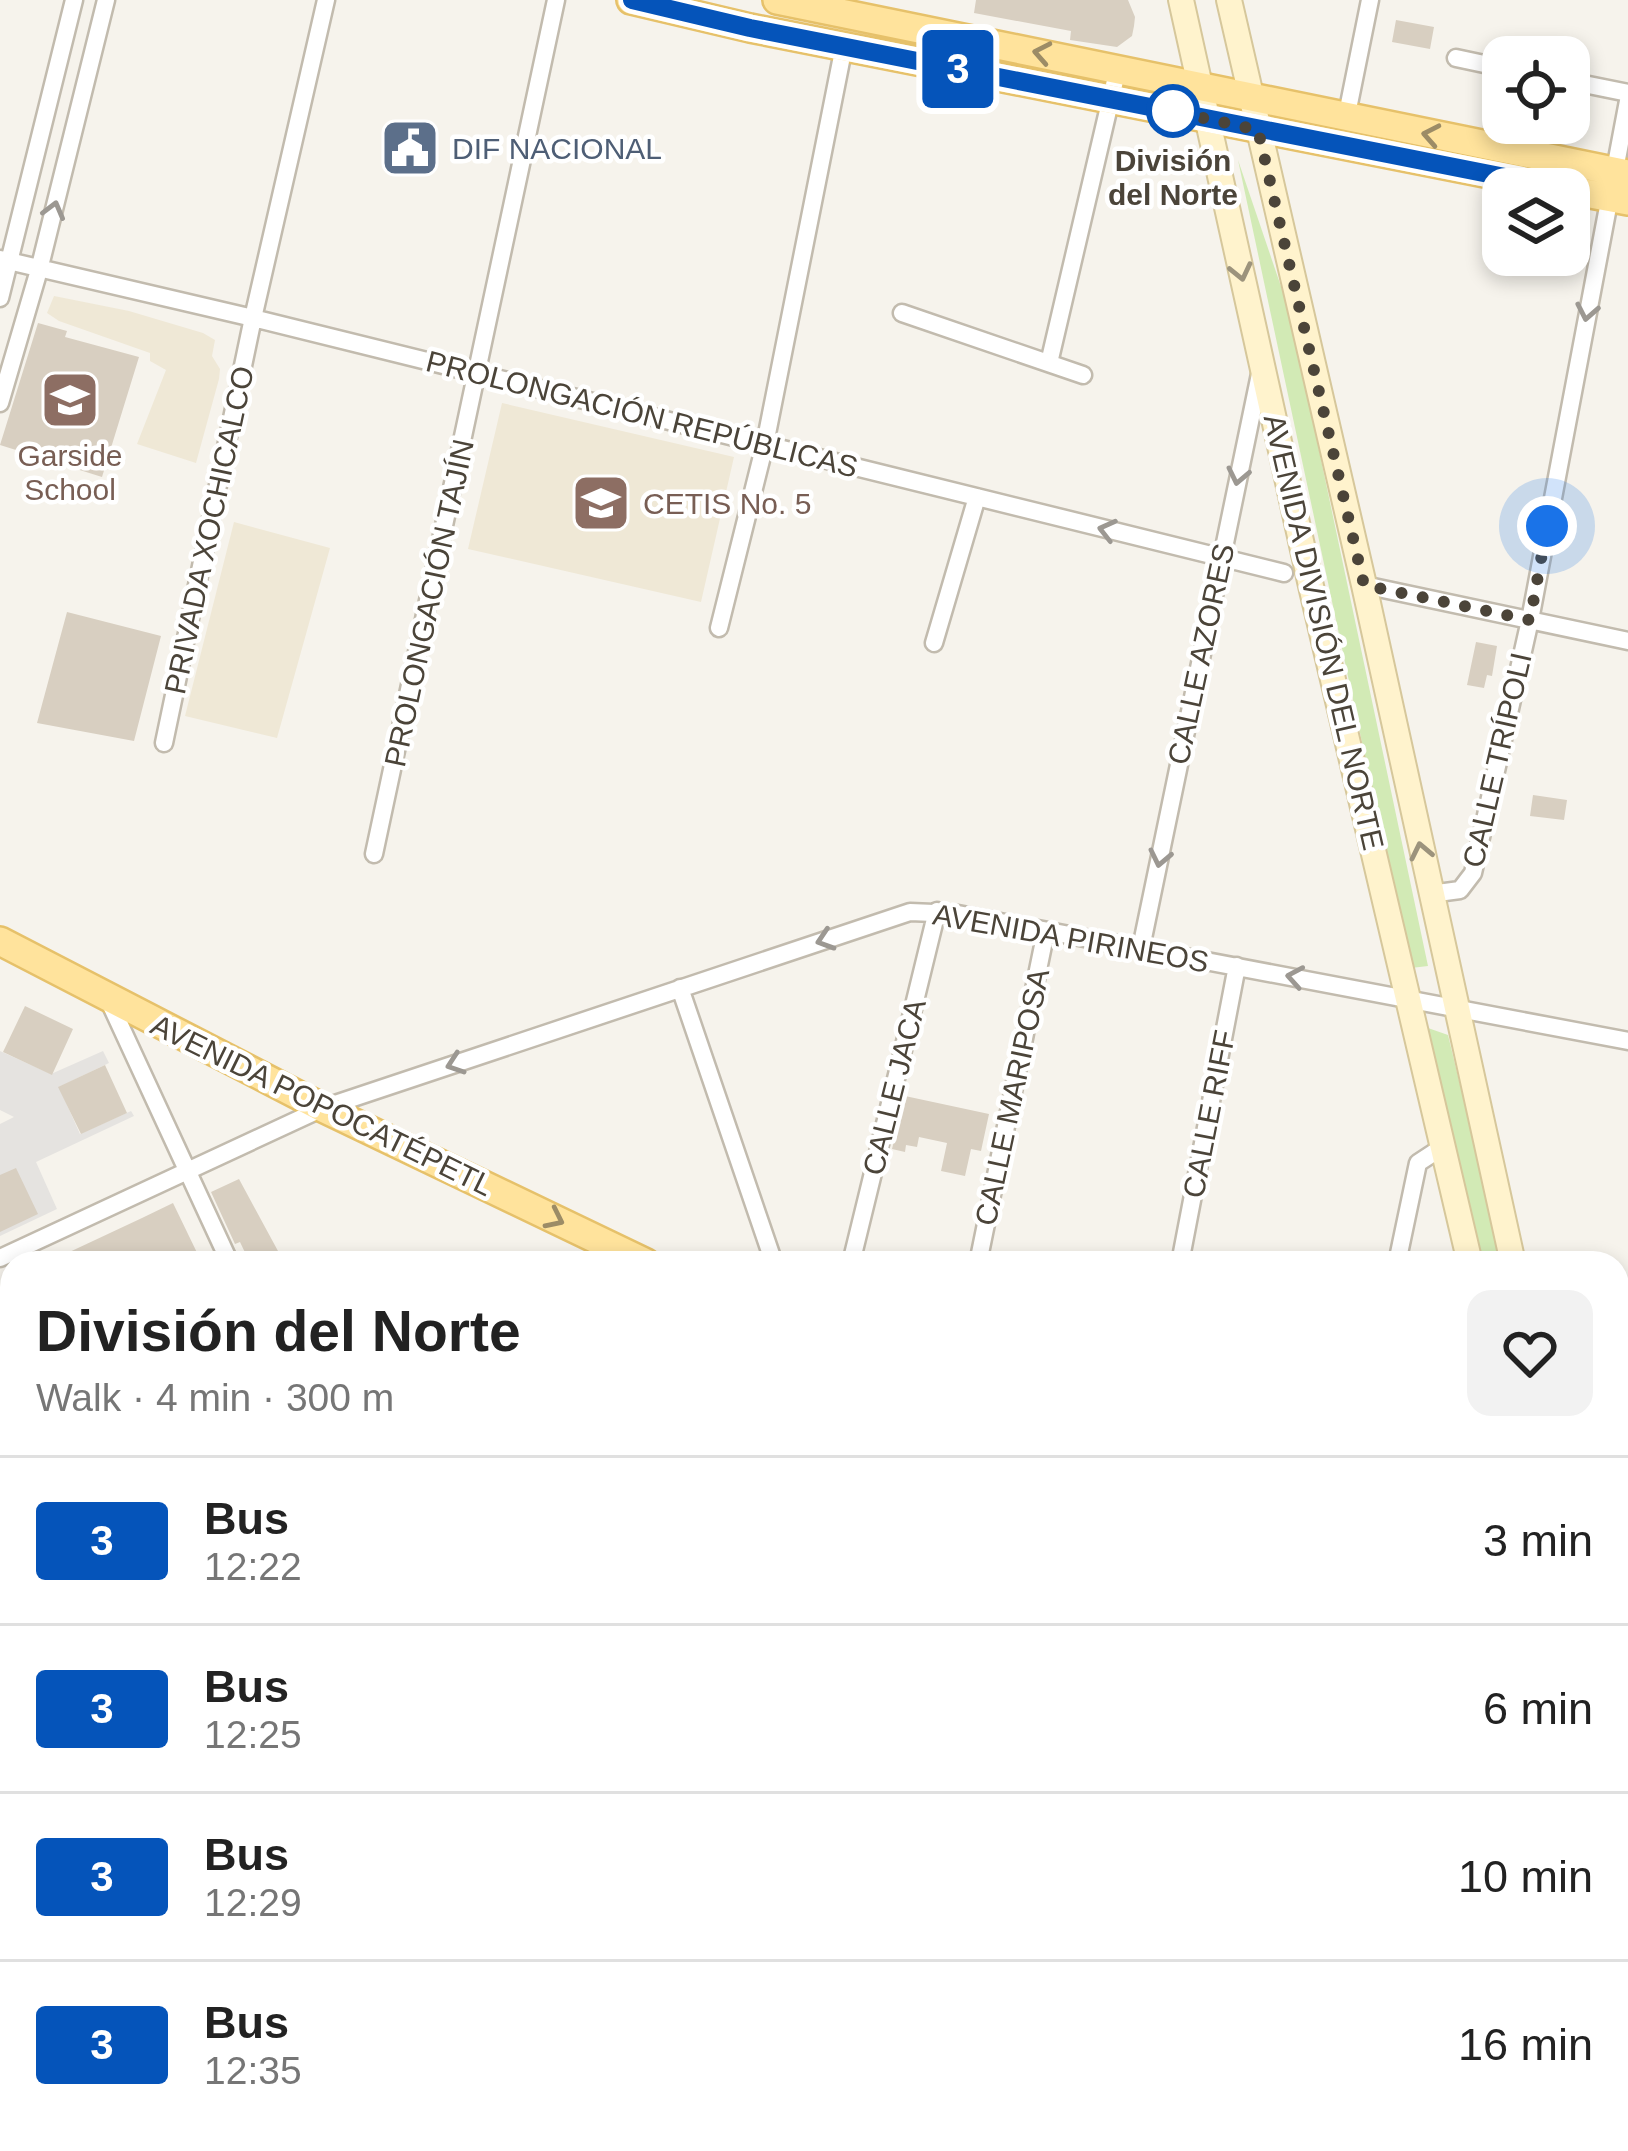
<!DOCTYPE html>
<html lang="en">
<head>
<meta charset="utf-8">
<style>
	:root { --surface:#fff; --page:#f2f2f2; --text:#222; --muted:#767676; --line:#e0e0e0 }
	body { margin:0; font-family:Arial,sans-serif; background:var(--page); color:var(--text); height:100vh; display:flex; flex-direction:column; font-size:45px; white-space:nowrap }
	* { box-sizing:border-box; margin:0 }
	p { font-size:39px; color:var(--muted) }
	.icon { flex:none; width:66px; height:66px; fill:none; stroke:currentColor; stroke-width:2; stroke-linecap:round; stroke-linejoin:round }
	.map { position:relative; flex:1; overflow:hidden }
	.side { position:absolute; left:0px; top:1251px; width:1629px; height:900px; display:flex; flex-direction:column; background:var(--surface); border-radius:36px 36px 0 0; box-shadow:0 6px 18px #0003 }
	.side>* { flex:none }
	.badge { padding:0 24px; border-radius:9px; font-size:42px; line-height:78px }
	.fabs { position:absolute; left:1482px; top:36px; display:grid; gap:24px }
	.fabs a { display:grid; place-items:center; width:108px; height:108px; border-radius:24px; background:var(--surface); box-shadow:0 6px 18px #0003; font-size:60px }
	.you { position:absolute; width:60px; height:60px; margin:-30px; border:9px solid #fff; border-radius:50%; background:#1a73e8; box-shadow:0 0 0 18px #1a73e833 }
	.map>.badge { position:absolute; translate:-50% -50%; box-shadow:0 0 0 6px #fff }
	.round { display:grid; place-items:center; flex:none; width:126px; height:126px; border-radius:24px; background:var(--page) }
	.overview { display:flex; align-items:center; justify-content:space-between; height:204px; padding:0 36px }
	h1 { font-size:57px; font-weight:600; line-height:90px }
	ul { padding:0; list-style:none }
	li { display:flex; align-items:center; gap:36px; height:168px; padding:0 36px; border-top:3px solid var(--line) }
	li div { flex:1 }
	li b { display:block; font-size:45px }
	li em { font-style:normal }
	li .badge { min-width:132px; font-weight:700; text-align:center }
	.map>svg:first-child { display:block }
	.education { fill:#efe8d6 }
	.green { fill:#d2eab5 }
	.parking { fill:#e5e3e0 }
	.building { fill:#d8cfc1 }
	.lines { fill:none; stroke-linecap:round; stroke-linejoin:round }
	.lane-casing { stroke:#c2bbae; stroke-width:14 }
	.street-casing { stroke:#c2bbae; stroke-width:21 }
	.secondary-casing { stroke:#d6c79b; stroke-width:28 }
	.primary-casing { stroke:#e6c16a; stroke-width:32 }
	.lane { stroke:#fff; stroke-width:9 }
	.street { stroke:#fff; stroke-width:16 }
	.secondary { stroke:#fff3cd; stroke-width:24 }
	.primary { stroke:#ffe39c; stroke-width:27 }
	.oneway { stroke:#9c8c66 }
	.oneway2 { stroke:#9c9892 }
	.oneway3 { stroke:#9c937c }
	.line-casing { stroke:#fff; stroke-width:27 }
	.line { stroke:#0554ba; stroke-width:18 }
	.walk { stroke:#4b4439; stroke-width:12; stroke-dasharray:0 21.6 }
	.stop-dot { fill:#fff; stroke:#0554ba; stroke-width:6 }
	.labels { text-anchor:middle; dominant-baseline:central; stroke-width:9; stroke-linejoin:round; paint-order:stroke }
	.service-label { font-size:30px; fill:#4e5e75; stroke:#fff; text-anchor:start }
	.stop-label { font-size:30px; font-weight:bold; fill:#4b4439; stroke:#fff }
	.street-label { font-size:30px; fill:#4b4439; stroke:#fff }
	.education-label { font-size:30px; fill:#785e54; stroke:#fff }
</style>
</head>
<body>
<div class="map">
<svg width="1628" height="2151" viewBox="0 0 1628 2151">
	<rect width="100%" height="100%" fill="#f6f3ec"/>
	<path class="education" d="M 54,296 L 129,311 L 203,333 L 215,340 L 212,356 L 220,369 L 219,379 L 196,463 L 137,444 L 166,370 L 150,361 L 150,353 L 59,321 L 47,313 Z
		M 502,403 L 734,457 L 701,602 L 468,549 Z
		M 234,522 L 330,548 L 277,738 L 185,716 Z"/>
	<path class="green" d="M 1238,160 L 1290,313 L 1428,966 L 1411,968 L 1402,930 Z
		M 1428,1028 L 1448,1035 L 1503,1263 L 1483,1263 Z
		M 1617,1978 L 1628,2034 L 1628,2151 L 1018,2151 L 1019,2139 L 1617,2139 Z"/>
	<path class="parking" d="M 0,1051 L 51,1074 L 103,1051 L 109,1063 L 59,1087 L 80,1134 L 131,1111 L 134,1116 L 36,1162 L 57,1209 L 0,1236 L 0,1124 L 14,1117 L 0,1110 Z"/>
	<path class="building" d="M 976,0 L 1128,0 L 1135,17 L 1134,26 L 1132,36 L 1117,47 L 1070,40 L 1071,31 L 974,13 Z
		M 1396,20 L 1434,27 L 1430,49 L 1392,42 Z
		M 38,323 L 67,331 L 65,337 L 139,357 L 102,477 L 0,445 Z
		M 67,612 L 161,636 L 134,741 L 37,723 Z
		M 1476,642 L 1497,646 L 1492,676 L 1487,675 L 1484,688 L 1467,685 Z
		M 1533,795 L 1567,800 L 1564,820 L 1530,816 Z
		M 25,1006 L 73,1029 L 52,1075 L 3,1052 Z
		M 105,1065 L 127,1113 L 81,1134 L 58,1087 Z
		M 905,1096 L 989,1114 L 981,1151 L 971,1149 L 965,1176 L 941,1171 L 947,1143 L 919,1137 L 917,1147 L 906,1145 L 905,1152 L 892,1149 Z
		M 16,1168 L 38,1214 L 0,1232 L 0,1175 Z
		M 239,1179 L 278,1251 L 250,1263 L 240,1242 L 235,1244 L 211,1192 Z
		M 173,1203 L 202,1263 L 46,1263 L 142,1218 Z"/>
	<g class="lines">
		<defs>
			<path id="lane" d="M 1115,2139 L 1118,2151
				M 1159,2151 L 1159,2139"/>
			<path id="street" d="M 1456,58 L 1503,68
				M 1569,81 L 1628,93
				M 1346,119 L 1370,0
				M 0,259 L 253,318 L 1284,573
				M 0,298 L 74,0
				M 902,313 L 1083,375
				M 1049,363 L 1118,68
				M 0,403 L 39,270 L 106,0
				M 1364,585 L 1628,641
				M 719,628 L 765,444 L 844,46
				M 934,643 L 977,497
				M 164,743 L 253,318 L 326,0
				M 374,854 L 556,0
				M 1430,894 L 1460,890 L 1473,873 L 1530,620 L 1628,101
				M 1141,948 L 1260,374
				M 680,988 L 774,1263
				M 108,999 L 230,1263
				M 0,1258 L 323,1108 L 910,912 L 958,914 L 1628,1041
				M 851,1263 L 937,911
				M 978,1263 L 1046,931
				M 1180,1263 L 1237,966
				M 1397,1263 L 1418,1163 L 1444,1146
				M 0,1743 L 12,1737
				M 0,2060 L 12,2054
				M 0,2101 L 12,2128
				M 17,2139 L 22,2151
				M 169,2139 L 174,2151
				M 626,2139 L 631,2151
				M 206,2151 L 232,2139
				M 782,2151 L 786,2139
				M 1009,2151 L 1010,2139"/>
			<path id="secondary" d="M 1181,0 L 1311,586 L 1470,1263
				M 1229,0 L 1364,585 L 1513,1263
				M 1617,1712 L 1628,1762
				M 1617,1864 L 1628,1910"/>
			<path id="primary" d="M 631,0 L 750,28 L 1565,189
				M 777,0 L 1628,174
				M 1569,190 L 1628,201
				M 0,941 L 323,1108 L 646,1263
				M 1617,1518 L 1628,1520"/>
		</defs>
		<use href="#lane" class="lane-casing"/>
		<use href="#street" class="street-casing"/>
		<use href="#secondary" class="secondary-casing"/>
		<use href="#primary" class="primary-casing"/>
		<use href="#lane" class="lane"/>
		<use href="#street" class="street"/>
		<use href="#secondary" class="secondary"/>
		<use href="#primary" class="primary"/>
	</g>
	<defs><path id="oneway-chevron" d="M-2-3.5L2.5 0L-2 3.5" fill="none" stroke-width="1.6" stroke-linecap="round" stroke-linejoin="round" transform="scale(3)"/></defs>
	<g class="oneway">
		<use href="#oneway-chevron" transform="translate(1042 53) rotate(-169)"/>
		<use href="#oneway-chevron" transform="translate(1431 135) rotate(-169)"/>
		<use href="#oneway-chevron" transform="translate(555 1219) rotate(26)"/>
	</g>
	<g class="oneway2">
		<use href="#oneway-chevron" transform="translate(54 210) rotate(-75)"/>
		<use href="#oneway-chevron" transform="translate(1587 312) rotate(101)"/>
		<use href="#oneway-chevron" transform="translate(1238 476) rotate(102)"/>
		<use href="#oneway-chevron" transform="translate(1107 530) rotate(-166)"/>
		<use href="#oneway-chevron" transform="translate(1160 858) rotate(102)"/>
		<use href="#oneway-chevron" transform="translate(825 940) rotate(162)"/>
		<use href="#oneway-chevron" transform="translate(1295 977) rotate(-170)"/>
		<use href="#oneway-chevron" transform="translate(455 1064) rotate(161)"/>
	</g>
	<g class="oneway3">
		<use href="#oneway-chevron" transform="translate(1241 272) rotate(77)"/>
		<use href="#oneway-chevron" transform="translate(1421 851) rotate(-102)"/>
	</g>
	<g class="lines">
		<defs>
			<path id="line" d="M 632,0 L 750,28 L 1565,189"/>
		</defs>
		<use href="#line" class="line-casing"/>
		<use href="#line" class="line"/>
		<path class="walk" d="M 1173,111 L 1167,110 L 1258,130 L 1364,585 L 1530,620 L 1547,526"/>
	</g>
	<defs>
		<symbol id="civic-square" viewBox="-11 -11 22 22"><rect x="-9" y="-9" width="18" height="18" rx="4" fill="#5c6f8a" stroke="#fff"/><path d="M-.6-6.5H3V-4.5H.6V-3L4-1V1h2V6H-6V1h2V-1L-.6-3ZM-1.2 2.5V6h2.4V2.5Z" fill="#fff"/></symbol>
		<symbol id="school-square" viewBox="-11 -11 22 22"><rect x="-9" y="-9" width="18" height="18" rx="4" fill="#8d6e63" stroke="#fff"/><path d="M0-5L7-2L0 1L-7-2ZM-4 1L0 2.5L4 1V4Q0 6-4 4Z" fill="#fff"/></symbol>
	</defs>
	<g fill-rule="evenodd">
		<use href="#civic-square" x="377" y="115" width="66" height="66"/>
		<use href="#school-square" x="37" y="367" width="66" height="66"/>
		<use href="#school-square" x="568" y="470" width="66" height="66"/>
	</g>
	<circle class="stop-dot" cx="1173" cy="111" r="24"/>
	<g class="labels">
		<g class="service-label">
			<text x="452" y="148">DIF NACIONAL</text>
		</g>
		<g class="stop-label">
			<text x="1173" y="160">División<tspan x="1173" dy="34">del Norte</tspan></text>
		</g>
		<g class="street-label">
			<text transform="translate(642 414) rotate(14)">PROLONGACIÓN REPÚBLICAS</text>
			<text transform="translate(209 530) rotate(-78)">PRIVADA XOCHICALCO</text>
			<text transform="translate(429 603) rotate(-78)">PROLONGACIÓN TAJÍN</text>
			<text transform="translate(1324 632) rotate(77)">AVENIDA DIVISIÓN DEL NORTE</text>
			<text transform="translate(1201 654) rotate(-78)">CALLE AZORES</text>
			<text transform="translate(1497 760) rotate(-77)">CALLE TRÍPOLI</text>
			<text transform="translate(1071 938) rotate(10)">AVENIDA PIRINEOS</text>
			<text transform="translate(894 1087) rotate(-76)">CALLE JACA</text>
			<text transform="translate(1012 1097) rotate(-78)">CALLE MARIPOSA</text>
			<text transform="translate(322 1105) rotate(26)">AVENIDA POPOCATÉPETL</text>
			<text transform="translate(1209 1114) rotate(-79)">CALLE RIFF</text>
		</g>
		<g class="education-label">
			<text x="70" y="455">Garside<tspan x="70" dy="34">School</tspan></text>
			<text x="643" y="503" text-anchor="start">CETIS No. 5</text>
		</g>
	</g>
</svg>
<div class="fabs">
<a><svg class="icon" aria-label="locate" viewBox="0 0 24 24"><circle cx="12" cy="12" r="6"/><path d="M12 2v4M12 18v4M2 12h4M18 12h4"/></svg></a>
<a><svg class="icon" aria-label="layers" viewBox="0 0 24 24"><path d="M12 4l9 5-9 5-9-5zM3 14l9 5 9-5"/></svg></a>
</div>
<div class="you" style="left:1547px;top:526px"></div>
<b class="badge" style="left:958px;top:69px;background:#0554ba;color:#fff">3</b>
<section class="side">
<div class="overview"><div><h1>División del Norte</h1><p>Walk · 4 min · 300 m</p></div><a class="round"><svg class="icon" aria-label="heart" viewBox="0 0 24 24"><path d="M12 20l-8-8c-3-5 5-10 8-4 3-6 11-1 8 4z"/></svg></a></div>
<ul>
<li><span class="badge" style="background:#0554ba;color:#fff">3</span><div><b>Bus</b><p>12:22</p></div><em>3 min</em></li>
<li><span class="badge" style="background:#0554ba;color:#fff">3</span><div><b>Bus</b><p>12:25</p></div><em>6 min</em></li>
<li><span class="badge" style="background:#0554ba;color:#fff">3</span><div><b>Bus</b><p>12:29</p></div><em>10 min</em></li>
<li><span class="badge" style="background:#0554ba;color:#fff">3</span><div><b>Bus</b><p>12:35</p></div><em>16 min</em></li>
</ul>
</section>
</div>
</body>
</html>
